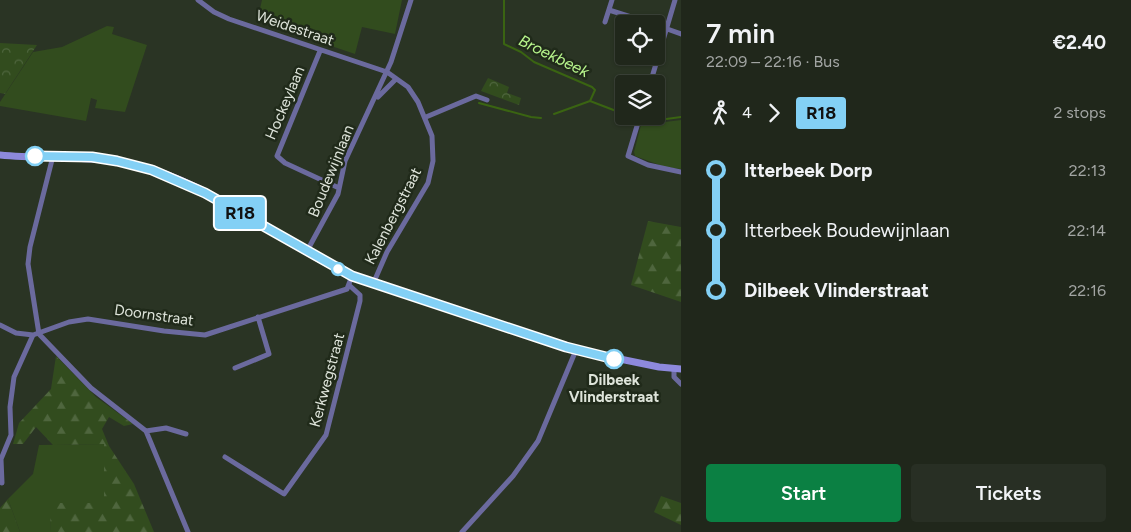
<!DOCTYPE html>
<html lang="en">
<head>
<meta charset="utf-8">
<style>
	:root { --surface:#20271b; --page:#282f24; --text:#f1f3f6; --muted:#a2a5a3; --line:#3d443a; --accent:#0b8043 }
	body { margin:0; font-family:Figtree,sans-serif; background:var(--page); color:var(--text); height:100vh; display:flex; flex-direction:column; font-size:19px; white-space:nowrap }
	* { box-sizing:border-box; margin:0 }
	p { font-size:16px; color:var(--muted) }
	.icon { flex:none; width:28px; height:28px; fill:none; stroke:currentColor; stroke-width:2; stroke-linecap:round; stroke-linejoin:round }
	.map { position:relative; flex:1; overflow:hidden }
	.side { display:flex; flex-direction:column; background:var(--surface); width:450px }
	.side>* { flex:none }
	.badge { padding:0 10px; border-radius:4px; font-size:18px; line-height:32px }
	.fabs { position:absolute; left:615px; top:15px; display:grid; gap:10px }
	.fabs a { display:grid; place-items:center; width:50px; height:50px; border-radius:5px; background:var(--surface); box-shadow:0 1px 4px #0004,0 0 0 1px var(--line); font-size:25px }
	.map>.badge { position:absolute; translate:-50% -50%; box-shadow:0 0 0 2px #fff }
	.legs { display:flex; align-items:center; gap:8px; height:55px; padding:0 25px; font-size:16px }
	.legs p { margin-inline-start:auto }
	.overview { display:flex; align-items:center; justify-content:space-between; height:85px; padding:0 25px }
	h1 { font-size:28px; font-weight:600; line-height:38px }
	.cta { display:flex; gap:10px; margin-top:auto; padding:10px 25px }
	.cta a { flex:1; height:58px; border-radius:5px; background:var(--accent); color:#fff; font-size:20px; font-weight:600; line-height:58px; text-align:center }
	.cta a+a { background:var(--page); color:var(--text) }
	ul { padding:0 25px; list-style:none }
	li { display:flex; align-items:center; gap:18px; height:60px; font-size:19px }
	li i { display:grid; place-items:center; width:8px; height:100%; margin:0 6px; background:currentColor }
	li i::after { content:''; width:12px; height:12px; margin:-6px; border:4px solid; border-radius:50%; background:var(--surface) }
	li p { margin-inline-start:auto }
	li:first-child i { background:linear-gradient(#0000 50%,currentColor 0) }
	li:last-child i { background:linear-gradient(currentColor 50%,#0000 0) }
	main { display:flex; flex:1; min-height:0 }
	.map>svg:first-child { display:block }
	.grass { fill:#324c1e }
	.forest { fill:url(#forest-firs) }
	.park { fill:url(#park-crowns) }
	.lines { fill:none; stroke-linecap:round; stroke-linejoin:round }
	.stream { stroke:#3a6412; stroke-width:2 }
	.minor { stroke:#6b6a9e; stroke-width:5 }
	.secondary { stroke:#8d89dc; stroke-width:7 }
	.line-1-casing { stroke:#fff; stroke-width:11 }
	.line-1 { stroke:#83d0f5; stroke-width:8 }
	.stop-1-dot { fill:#fff; stroke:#83d0f5; stroke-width:2.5 }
	.labels { text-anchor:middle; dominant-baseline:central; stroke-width:5; stroke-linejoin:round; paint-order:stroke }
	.street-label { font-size:15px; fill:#dee4da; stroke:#202a1a }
	.stop-label { font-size:15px; font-weight:bold; fill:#dee4da; stroke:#202a1a }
	.water-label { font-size:16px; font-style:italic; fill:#b7f58c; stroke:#202a1a }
</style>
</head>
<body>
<main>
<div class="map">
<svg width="681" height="532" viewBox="0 0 681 532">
	<defs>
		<pattern id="forest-firs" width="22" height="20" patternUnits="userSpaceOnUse" patternTransform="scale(1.25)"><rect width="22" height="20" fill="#324c1e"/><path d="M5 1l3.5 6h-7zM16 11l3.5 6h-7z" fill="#4f663e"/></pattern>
		<pattern id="park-crowns" width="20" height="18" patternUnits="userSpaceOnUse" patternTransform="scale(1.25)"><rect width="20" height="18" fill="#324c1e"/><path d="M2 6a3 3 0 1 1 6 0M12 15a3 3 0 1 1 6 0" fill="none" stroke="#4f663e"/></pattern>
	</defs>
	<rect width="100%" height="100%" fill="#2a3424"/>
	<path class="grass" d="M 262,0 L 402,0 L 395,34 L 362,27 L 355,54 L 257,21 Z
		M 107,26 L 114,27 L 112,34 L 147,45 L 125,112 L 95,108 L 97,100 L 91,98 L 86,121 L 0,106 L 0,102 L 33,52 L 62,47 Z
		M 681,120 L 681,169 L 665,167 L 635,156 L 634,152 L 641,125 Z
		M 104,444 L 104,503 L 52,503 L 50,532 L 20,532 L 8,499 L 33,474 L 39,445 Z"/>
	<path class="forest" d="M 648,221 L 681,227 L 681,302 L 631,285 Z
		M 56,356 L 96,397 L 133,424 L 124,426 L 109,417 L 102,429 L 109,446 L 134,484 L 154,532 L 50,532 L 51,503 L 104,503 L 104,444 L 53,445 L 36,427 L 23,444 L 13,444 L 19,423 L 51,389 Z
		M 661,496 L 681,503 L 681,525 L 654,512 Z
		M 8,499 L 20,532 L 0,532 L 0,508 Z"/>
	<path class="park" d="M 0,43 L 37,45 L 5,94 L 0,93 Z
		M 488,78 L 509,87 L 507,93 L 521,98 L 519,105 L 481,91 Z"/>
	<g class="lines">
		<path class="stream" d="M 504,0 L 504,44 L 521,52 L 534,62 L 592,87 L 595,90 L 590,101
			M 479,103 L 531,117 L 541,118
			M 554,114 L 590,101 L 624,114
			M 629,116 L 635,119
			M 644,122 L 681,117"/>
		<path class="minor" d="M 198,0 L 214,12 L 229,19 L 387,72 L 408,87 L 418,102 L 432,136 L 433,161 L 428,183 L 387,252 L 373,284
			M 609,10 L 653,24
			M 605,22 L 612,0
			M 656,25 L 681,34
			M 320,51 L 277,156 L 285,163 L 339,188
			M 650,84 L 675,0
			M 378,97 L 396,79
			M 640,116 L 628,156 L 648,165 L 681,172
			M 426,117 L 476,96 L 487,100
			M 53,156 L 30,247 L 28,264 L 39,334 L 91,388 L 146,431 L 188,532
			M 307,251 L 338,194 L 345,161 L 391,62 L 411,0
			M 0,325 L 16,333 L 33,335 L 69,322 L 88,319 L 164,331 L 205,335 L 347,289 L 352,276
			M 235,368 L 269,354 L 258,317
			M 674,368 L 674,377 L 681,384
			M 146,431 L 166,428 L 186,434
			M 225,457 L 284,494 L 326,435 L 360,301 L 360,295 L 349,285
			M 2,483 L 1,459 L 11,435 L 10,407 L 14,377 L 33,335
			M 462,532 L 513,476 L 538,441 L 576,350"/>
		<path class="secondary" d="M 0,155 C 51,160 101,154 151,169 C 229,193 291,252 366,282 L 576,350 L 659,367 L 681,369"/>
	</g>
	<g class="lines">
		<defs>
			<path id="line-1" d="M 35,156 L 92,157 L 117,161 L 152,170 L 205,193 L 352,276 L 566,347 L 614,359"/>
		</defs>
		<use href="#line-1" class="line-1-casing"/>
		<use href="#line-1" class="line-1"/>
	</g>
	<g class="stop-1-dot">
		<circle cx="35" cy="156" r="9"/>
		<circle cx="338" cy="269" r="6"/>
		<circle cx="614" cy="359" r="9"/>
	</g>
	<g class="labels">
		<g class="street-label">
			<text transform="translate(295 28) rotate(19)">Weidestraat</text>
			<text transform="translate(285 103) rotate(-67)">Hockeylaan</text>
			<text transform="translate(331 171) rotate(-68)">Boudewijnlaan</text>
			<text transform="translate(393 216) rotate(-63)">Kalenbergstraat</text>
			<text transform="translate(154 315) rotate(8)">Doornstraat</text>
			<text transform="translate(327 380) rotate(-75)">Kerkwegstraat</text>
		</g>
		<g class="stop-label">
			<text x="614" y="380">Dilbeek<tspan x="614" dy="17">Vlinderstraat</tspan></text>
		</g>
		<g class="water-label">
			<text transform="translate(554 56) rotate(26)">Broekbeek</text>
		</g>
	</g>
</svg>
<div class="fabs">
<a><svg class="icon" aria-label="locate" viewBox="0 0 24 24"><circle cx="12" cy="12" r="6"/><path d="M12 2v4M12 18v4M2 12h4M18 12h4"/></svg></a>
<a><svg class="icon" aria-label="layers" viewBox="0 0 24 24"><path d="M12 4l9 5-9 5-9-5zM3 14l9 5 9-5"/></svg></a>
</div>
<b class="badge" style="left:240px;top:213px;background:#83d0f5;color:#111">R18</b>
</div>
<section class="side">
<div class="overview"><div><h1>7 min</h1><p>22:09 – 22:16 · Bus</p></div><b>€2.40</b></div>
<div class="legs"><svg class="icon" aria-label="walk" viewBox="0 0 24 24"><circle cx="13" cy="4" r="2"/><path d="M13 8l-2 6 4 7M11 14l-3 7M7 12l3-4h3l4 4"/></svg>4<svg class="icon" aria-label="forward" viewBox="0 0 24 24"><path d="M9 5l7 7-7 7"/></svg><b class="badge" style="background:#83d0f5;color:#111">R18</b><p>2 stops</p></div>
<ul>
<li><i style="color:#83d0f5"></i><b>Itterbeek Dorp</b><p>22:13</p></li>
<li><i style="color:#83d0f5"></i><span>Itterbeek Boudewijnlaan</span><p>22:14</p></li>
<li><i style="color:#83d0f5"></i><b>Dilbeek Vlinderstraat</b><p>22:16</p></li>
</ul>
<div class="cta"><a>Start</a><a>Tickets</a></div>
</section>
</main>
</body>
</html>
